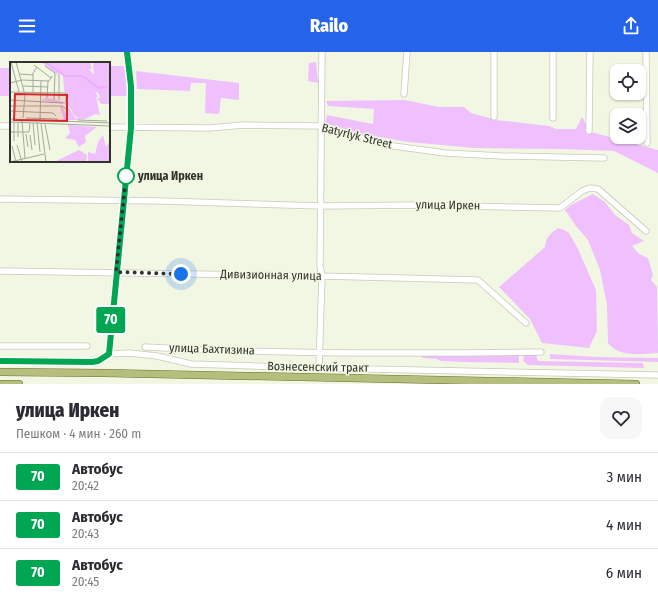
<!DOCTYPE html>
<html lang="ru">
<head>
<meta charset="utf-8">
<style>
	:root { --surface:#fff; --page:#f7f7f7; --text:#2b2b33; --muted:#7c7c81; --line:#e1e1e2; --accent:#2563eb }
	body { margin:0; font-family:"Fira Sans Condensed",sans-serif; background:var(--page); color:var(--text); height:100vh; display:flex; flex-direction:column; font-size:15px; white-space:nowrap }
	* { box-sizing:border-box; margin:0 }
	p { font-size:13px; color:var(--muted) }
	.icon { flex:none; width:22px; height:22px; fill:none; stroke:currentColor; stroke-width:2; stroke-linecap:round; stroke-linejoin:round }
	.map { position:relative; height:332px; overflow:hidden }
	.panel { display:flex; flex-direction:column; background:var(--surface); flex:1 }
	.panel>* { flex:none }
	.badge { padding:0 8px; border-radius:3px; font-size:14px; line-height:26px }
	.controls { position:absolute; left:610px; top:12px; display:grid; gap:8px }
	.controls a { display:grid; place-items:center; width:36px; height:36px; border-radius:8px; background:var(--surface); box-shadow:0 1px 3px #0004; font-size:20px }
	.you { position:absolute; width:20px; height:20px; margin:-10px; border:3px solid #fff; border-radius:50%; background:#1a73e8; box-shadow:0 0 0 6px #1a73e833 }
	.map>.badge { position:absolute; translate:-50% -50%; box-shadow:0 0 0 2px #fff }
	.round { display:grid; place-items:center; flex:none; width:42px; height:42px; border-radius:12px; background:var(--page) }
	.summary { display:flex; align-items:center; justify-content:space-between; height:68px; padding:0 16px }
	h1 { font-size:19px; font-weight:800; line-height:30px }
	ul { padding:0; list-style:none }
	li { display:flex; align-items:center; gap:12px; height:48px; padding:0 16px; border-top:1px solid var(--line) }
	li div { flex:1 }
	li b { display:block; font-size:15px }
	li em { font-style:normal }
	li .badge { min-width:44px; font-weight:700; text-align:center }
	header { display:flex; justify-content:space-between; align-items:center; height:52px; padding:0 16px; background:var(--accent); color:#fff; font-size:18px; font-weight:800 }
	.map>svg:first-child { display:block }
	.green { fill:#f0c0fe }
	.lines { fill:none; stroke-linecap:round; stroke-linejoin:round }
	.minor-casing { stroke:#c6cab8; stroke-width:7 }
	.major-casing { stroke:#677127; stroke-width:8 }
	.minor { stroke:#fff; stroke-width:5.5 }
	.major { stroke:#b5be7c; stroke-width:7 }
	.line-casing { stroke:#fff; stroke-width:9 }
	.line { stroke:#00a651; stroke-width:6 }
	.walk { stroke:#32332c; stroke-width:4; stroke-dasharray:0 7.2 }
	.stop-dot { fill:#fff; stroke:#00a651; stroke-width:2 }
	.labels { text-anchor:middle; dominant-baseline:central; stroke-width:3; stroke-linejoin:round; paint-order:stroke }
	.street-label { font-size:12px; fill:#32332c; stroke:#f2f7e4 }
	.stop-label { font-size:12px; font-weight:bold; fill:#32332c; stroke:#f2f7e4; text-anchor:start }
	.inset-river { fill:none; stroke:#ebaefd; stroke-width:2 }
	.inset-road { fill:none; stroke:#a5a99a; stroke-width:1 }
	.view { fill:#d62828; fill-opacity:0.15; stroke:#d62828; stroke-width:2 }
	.inset-edge { fill:none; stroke:#32332c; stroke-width:2 }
</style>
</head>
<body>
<header><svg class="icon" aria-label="menu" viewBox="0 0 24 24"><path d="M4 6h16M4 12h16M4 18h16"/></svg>Railo<svg class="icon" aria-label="share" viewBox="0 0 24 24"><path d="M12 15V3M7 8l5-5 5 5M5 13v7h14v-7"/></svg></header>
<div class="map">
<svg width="658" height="332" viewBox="0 0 658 332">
	<rect width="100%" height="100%" fill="#f2f7e4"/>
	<path class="green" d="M 316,10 L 318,31 L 308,29 L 309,11 Z
		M 109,14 L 126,14 L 130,44 L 109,44 Z
		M 0,16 L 11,16 L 11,44 L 0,44 Z
		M 136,19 L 239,31 L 239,48 L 221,46 L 219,62 L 205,61 L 206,31 L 191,31 L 190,39 L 137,37 Z
		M 405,48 L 439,55 L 464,55 L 471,61 L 496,68 L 549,74 L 556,77 L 576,77 L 582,65 L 591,80 L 658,98 L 658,121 L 614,99 L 563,97 L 475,96 L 408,90 L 362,82 L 325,71 L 327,63 L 373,72 L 374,57 L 328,54 L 326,49 Z
		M 593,142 L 605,150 L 615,163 L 629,173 L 632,181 L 644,189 L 632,194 L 639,202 L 648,206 L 653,223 L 651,228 L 657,235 L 658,301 C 642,302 619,306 608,291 L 607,253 L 600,218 L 588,188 L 576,174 L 565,158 L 571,153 Z
		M 558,176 L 564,178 L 569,181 L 578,197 L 596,238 L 597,279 L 589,296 L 542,291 L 530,267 L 499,235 L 545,195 C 546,185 550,182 558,176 Z
		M 550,302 L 597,305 L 658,306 L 658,310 L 550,307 Z
		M 519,303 L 519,311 L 466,310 L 441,309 L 437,307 L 423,306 L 421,304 Z
		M 524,303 L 536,303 L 538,309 L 643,311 L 644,316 L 528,313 L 523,309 Z"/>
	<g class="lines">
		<defs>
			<path id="minor" d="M 494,0 L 494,65
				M 553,0 L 553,66
				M 646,0 L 647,91
				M 404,42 L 407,0
				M 0,74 L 11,74
				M 109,75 L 210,76 L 244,73 L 322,74 L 386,93 L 445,101 L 502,104 L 604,106
				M 589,79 L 590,0
				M 0,147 L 162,149 L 321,154 L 418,153 L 560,156 L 582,139 L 590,136 L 598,137 L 646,179
				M 0,219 L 322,224 L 478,228 L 526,271
				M 0,294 L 87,294
				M 145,295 C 277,302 409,302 541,300
				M 109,302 L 131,76 L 131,34 L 127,0
				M 0,309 L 92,310 L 97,309 L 109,302 L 129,301 L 157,304 L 191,312 L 319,316 L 658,323
				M 319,316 L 322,224 L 320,214 L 322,0"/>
			<path id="major" d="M 0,320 L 104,321 L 636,332
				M 0,332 L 19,332"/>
		</defs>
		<use href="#minor" class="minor-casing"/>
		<use href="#major" class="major-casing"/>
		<use href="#minor" class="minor"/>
		<use href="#major" class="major"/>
	</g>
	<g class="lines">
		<defs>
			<path id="line" d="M 0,309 L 92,310 L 98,309 L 109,302 L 131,76 L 131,34 L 127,0"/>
		</defs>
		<use href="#line" class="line-casing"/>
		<use href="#line" class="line"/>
		<path class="walk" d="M 126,124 L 116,220 L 181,222"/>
	</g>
	<circle class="stop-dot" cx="126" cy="124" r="8"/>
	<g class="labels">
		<g class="street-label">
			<text transform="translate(357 84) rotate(14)">Batyrlyk Street</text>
			<text transform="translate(448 153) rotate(1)">улица Иркен</text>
			<text transform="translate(271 223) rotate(1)">Дивизионная улица</text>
			<text transform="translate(212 297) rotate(2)">улица Бахтизина</text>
			<text transform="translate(318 315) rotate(1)">Вознесенский тракт</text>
		</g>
		<g class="stop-label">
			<text x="138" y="124">улица Иркен</text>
		</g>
	</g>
	<g transform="translate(10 10)">
		<rect width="100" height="100" fill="#f2f7e4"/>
		<path d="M 31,0 L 80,0 L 82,7 L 76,8 L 80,8 L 84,13 L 83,1 L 100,0 L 100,42 L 91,42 L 87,36 L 90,36 L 89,32 L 85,29 L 88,35 L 86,35 L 90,53 L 85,52 L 75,57 L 65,58 L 50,58 L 54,57 L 50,45 L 52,44 L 57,54 L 58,44 L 65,56 L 69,57 L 63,52 L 61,47 L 59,44 L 55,42 L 31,38 L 37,36 L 58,41 L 59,38 L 54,28 L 53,13 L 49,9 L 48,13 ZM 58,63 L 87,65 L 75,74 L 76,80 L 69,85 L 65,78 L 55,76 L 60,71 ZM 93,73 L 96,85 L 100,78 L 100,100 L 78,100 L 78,90 L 85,92 L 88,80 ZM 69,88 L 77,93 L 76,100 L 44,100 Z" fill="#f0c0fe"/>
		<path class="inset-river" d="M 35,0 L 55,14 L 72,14 L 89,26 L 97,25"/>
		<path class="inset-road" d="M 1,0 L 9,30M 6,0 L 15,33 L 13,56M 24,3 L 41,16M 35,4 L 45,11 L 44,38M 10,12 L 23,13M 0,21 L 12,18 L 39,19 L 42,14M 13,24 L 38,25M 0,30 L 56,31 L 56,40M 23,30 L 23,11 L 27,5M 37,36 L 38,19M 0,38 L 53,41M 49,38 L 49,12M 0,44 L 52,44 L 56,47M 0,49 L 43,51 L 46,54M 16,56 L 48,57M 0,57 L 100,61M 30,58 L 31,19M 68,58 L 97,59M 12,59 L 15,96M 0,60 L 100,64M 4,60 L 4,79M 27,60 L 30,90M 23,61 L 25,83M 31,61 L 36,100M 35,62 L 40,88M 0,70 L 19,70 L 20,61M 16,72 L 18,85M 20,73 L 22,88M 8,75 L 8,61M 7,83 L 12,100M 2,84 L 6,100M 0,100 L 34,92"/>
		<path class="view" d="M 5,32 L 57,33 L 57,59 L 4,58 Z"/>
		<rect width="100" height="100" class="inset-edge"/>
	</g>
</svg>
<div class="controls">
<a><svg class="icon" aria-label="locate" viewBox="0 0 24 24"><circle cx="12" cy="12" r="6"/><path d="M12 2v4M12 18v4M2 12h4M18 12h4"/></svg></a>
<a><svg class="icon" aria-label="layers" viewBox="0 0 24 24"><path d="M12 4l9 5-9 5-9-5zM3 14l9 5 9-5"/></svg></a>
</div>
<div class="you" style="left:181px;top:222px"></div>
<b class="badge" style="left:111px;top:268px;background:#00a651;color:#fff">70</b>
</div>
<section class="panel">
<div class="summary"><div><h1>улица Иркен</h1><p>Пешком · 4 мин · 260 m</p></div><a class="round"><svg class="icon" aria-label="heart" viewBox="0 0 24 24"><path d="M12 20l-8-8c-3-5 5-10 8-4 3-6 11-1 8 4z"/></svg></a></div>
<ul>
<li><span class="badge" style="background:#00a651;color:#fff">70</span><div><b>Автобус</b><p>20:42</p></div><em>3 мин</em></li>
<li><span class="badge" style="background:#00a651;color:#fff">70</span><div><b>Автобус</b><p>20:43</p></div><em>4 мин</em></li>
<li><span class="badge" style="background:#00a651;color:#fff">70</span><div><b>Автобус</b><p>20:45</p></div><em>6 мин</em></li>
</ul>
</section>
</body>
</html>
